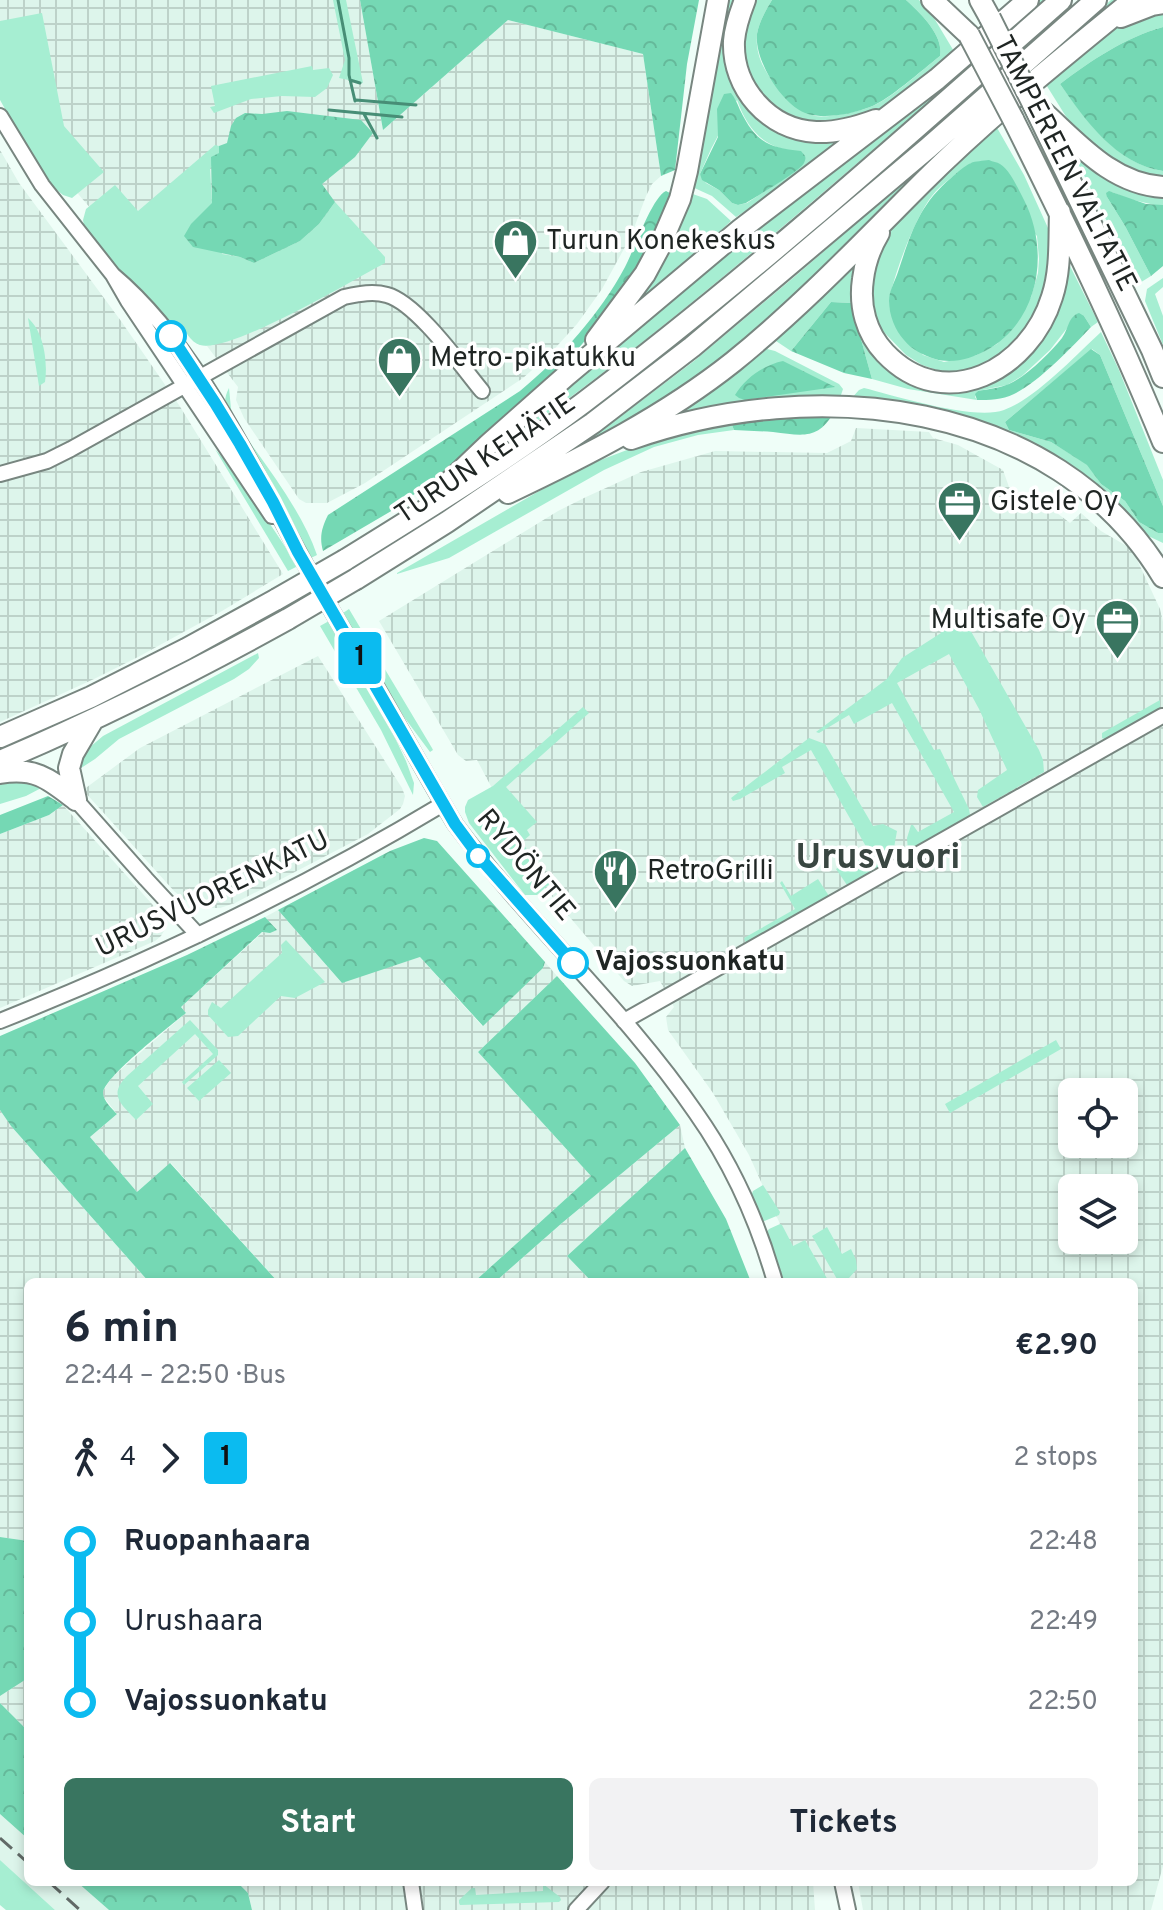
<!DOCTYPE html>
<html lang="en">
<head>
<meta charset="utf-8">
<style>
	:root { --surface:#fff; --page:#f2f2f3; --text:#1f2937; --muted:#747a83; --accent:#397560 }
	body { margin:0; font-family:Overpass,sans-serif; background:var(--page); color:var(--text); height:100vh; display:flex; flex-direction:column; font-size:30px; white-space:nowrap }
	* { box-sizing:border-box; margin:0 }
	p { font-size:26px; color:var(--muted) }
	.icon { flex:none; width:44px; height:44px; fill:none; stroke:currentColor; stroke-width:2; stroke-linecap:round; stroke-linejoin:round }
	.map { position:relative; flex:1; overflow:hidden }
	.sheet { position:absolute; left:24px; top:1278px; width:1114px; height:608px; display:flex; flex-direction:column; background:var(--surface); border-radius:12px; box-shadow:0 4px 12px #0003 }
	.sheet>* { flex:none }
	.badge { padding:0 16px; border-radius:6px; font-size:28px; line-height:52px }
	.controls { position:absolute; left:1058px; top:1078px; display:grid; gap:16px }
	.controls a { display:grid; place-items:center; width:80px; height:80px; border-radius:12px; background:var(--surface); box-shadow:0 4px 12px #0003; font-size:40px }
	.map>.badge { position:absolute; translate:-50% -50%; box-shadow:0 0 0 4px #fff }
	.legs { display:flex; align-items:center; gap:12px; height:88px; padding:0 40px; font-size:26px }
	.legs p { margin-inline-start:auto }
	.headline { display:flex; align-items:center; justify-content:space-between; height:136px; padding:0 40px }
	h1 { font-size:44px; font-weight:700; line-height:60px }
	.action { display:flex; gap:16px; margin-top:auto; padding:16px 40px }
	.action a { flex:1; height:92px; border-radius:12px; background:var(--accent); color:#fff; font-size:32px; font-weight:700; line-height:92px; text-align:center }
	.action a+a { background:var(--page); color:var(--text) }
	ul { padding:0 40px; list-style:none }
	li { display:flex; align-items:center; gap:28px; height:80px; font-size:30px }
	li i { display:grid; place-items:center; width:12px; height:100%; margin:0 10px; background:currentColor }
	li i::after { content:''; width:20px; height:20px; margin:-10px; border:6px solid; border-radius:50%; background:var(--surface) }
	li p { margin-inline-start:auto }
	li:first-child i { background:linear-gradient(#0000 50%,currentColor 0) }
	li:last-child i { background:linear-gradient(currentColor 50%,#0000 0) }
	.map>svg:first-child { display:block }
	.built { fill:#ddf5eb }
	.industrial { fill:url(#industrial-grid); fill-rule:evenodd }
	.green { fill:#a6eed2; fill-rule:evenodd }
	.forest { fill:url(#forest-crowns) }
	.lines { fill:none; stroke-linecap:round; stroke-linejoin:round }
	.stream { stroke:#478e76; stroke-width:3 }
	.minor-casing { stroke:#788680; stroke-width:18 }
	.highway-casing { stroke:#788680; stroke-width:24 }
	.minor { stroke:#fff; stroke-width:14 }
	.highway { stroke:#fff; stroke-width:20 }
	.rail { stroke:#616a67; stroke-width:3; stroke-dasharray:16 8; stroke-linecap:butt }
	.highway-bridge-casing { stroke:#788680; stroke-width:24; stroke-linecap:butt }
	.highway-bridge { stroke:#fff; stroke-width:20 }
	.line-1-casing { stroke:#fff; stroke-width:18 }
	.line-1 { stroke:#0bbbf0; stroke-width:12 }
	.stop-1-dot { fill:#fff; stroke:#0bbbf0; stroke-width:4 }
	.labels { text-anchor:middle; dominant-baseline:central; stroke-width:7; stroke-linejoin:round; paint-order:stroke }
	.street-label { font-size:28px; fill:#1f2523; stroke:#fff }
	.poi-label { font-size:28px; fill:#1f2523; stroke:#fff; text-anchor:start }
	.stop-label { font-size:28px; font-weight:bold; fill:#1f2523; stroke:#fff; text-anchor:start }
	.district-label { font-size:36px; font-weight:bold; fill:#394641; stroke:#fff }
</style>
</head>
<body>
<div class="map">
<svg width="1163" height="1910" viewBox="0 0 1163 1910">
	<defs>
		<pattern id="industrial-grid" width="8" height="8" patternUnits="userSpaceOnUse" patternTransform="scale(2)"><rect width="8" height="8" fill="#ddf5eb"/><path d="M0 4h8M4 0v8" fill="none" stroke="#bdd2c9"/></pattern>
		<pattern id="forest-crowns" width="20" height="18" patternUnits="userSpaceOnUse" patternTransform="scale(2)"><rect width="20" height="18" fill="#75d8b4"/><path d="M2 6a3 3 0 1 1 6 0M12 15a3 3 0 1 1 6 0" fill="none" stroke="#65b99a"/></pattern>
	</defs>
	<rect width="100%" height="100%" fill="#effef8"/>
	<path class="built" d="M 0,1814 L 28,1839 L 28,1882 L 77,1882 L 109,1910 L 55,1910 L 0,1860 Z"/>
	<path class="industrial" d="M 0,0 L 360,0 L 383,130 L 508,20 L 643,54 L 661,176 L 652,184 L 646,196 L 631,236 L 602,289 L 577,324 L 548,356 L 523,378 L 365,483 L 327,503 L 306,503 L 299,499 L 244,418 L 236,400 L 238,387 L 207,346 L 198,344 L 190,338 L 158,290 L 129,253 L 79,195 L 50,158 L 0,77 Z
		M 0,150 L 19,183 L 121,321 L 179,405 L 283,574 L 222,611 L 138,657 L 94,679 L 0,722 Z
		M 856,428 L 929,432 L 933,438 L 958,445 L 1003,470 L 1009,487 L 1035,503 L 1053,510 L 1070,523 L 1081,513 L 1101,531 L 1132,549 L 1160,609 L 1163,622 L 1163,1866 L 1151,1910 L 863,1910 L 858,1882 L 1134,1882 L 1134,1282 L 798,1282 L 780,1224 L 749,1155 L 713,1093 L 668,1030 L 666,1017 L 674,1007 L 660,981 L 632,986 L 624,981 L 545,888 L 477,760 L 466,761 L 458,755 L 379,621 L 558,511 L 586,497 L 641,472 L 715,451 L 827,453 L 851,441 ZM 1072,1092 L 1124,1092 L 1124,1144 L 1072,1144 ZM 1072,1188 L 1124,1188 L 1124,1240 L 1072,1240 Z
		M 318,656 L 402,788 L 405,796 L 403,804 L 400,809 L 368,834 L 235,903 L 220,908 L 211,908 L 187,902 L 174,891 L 83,790 L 140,748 Z
		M 63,805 L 161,914 L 164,921 L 165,929 L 161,936 L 155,941 L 0,1008 L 0,834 L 49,815 Z
		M 278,910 L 341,982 L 420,957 L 482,1026 L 543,968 L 545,962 L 557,976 L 478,1052 L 591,1176 L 474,1282 L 278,1282 L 171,1163 L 137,1192 L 90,1137 L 117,1114 L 103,1096 L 103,1091 L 112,1077 L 186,1013 L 181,1007 L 263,932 L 266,933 L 276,930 L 265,917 Z
		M 0,1110 L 11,1126 L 149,1282 L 28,1282 L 28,1541 L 0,1537 Z
		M 680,1125 L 685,1148 L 567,1256 L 592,1282 L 495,1282 L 562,1223 Z
		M 28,1678 L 28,1731 L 0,1703 L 0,1696 Z
		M 237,1882 L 813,1882 L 815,1910 L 252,1910 L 248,1893 Z"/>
	<path class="green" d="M 333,0 L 346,0 L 363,83 L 339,78 L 345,60 Z
		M 725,0 L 736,0 L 743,99 L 843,139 L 812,169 L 736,217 L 712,196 L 690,186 ZM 737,100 C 746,125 760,145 788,150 L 792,173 L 747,203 L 738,205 L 732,203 L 719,190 L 706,183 L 700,174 L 711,149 Z
		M 753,0 L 772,0 C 766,10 759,22 757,34 C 754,62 774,87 794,102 C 801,107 808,114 815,116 C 828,118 857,112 870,107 C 890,100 922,70 940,56 C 944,35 920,13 906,0 L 919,0 L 934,18 L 955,53 L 883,110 L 818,126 L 779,113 L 754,88 L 744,66 L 742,38 Z
		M 1038,0 L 1044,0 C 951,83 856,165 760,246 C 675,317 589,388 496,449 L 531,416 L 749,231 L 1014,23 Z
		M 1111,0 L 1125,0 L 782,312 L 683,389 L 575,451 L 694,361 L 793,278 L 1043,62 Z
		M 1163,10 L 1163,27 C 1124,38 1092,60 1060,84 C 1086,120 1117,164 1163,171 L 1163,181 L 1124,171 L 1079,133 L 1070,123 L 1045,83 C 1071,62 1096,36 1127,22 C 1138,17 1151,14 1163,10 Z
		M 42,13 L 64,126 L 104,172 L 72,198 L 63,195 L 53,187 L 35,162 L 0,100 L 0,21 Z
		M 312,66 L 313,70 L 329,68 L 333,75 L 327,88 L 315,97 L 282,96 L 251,99 L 214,113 L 210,107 L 215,106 L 211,86 Z
		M 996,126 L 1024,175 L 1048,228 L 1050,238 L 1050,272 L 1033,323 L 999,359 L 965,371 L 940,371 L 922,365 L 906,355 L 878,326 L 871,309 L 872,271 L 887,234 L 895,223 L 917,198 ZM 971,163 L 1037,236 L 1039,259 L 1038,273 L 1031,297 L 997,344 L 977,355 L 944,362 L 923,355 L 890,310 L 889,301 C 894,274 915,217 932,196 C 942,183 958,173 971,163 Z
		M 1067,141 L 1163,195 L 1163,205 L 1159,206 L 1129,199 L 1112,192 L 1107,197 L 1125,226 L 1151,276 L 1138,284 Z
		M 215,145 L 219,146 L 219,153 L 210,169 L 212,203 L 222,254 L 240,257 L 254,263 L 300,241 L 319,224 L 335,202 L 385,257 L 385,263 C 353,280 229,354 200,345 C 190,342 186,331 180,323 L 174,326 L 153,308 L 117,270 L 85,231 L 83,220 L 86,209 L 115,185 L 138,211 Z
		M 687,192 L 707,199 L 731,221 L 716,235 L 699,254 L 612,328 Z
		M 865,246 L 855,281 L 897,372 L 1001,375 L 1067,260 L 1098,322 L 1091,327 L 1084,316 L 1068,327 L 1050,350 L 1022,376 L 1007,385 L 978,391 L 975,397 L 977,400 L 908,389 L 872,379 L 851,303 L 831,302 L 791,351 L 776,341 Z
		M 1163,278 L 1163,287 L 1155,294 L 1163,316 L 1163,345 L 1145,301 L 1147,289 Z
		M 28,318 C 44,332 48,362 45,382 L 39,386 Z
		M 1101,332 L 1119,370 L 1163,480 L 1163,506 L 1100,355 L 1092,349 L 1005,422 L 1009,430 L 1051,442 L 1088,465 L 1101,484 L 1125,501 L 1139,522 L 1158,533 L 1163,533 L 1163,543 L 1144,534 L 1064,466 L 850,400 L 859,390 L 864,388 C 896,396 975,421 1004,410 C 1035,399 1076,355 1101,332 Z
		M 767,349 L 775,351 L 839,384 L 843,389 L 840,398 L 789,399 L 731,405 L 655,424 L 743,367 Z
		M 229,388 L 231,409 L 238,425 C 264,464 302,510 317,555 L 311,558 L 233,427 C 227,413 221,403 229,388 Z
		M 730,420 L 734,430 L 698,435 L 654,447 L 604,470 L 449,558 L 397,574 L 397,573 L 548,486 L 598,461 L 656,439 Z
		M 215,449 L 236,473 L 298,566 L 288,571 Z
		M 349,609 L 432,748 L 433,750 L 430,752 L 404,717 L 343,613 Z
		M 961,614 L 1039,750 L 1043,760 L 1044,772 L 983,807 L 977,797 L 978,790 L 1007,770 L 979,709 L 949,654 L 897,683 L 934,750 L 940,749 L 969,809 L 970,815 L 908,851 L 907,838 L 911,825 L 913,825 L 918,832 L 954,812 L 892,703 L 854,724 L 849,715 L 819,733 L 816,732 L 887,679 L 902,658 L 941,633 L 940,629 L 954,616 Z
		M 329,621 L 388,723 L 406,761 L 414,783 L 413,795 L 381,730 L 320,626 Z
		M 258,653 L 259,658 L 249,669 L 234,679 L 119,739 L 95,759 L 78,770 L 83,753 L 103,736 Z
		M 1160,700 L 1160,707 L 1158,711 L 1107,740 L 1102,738 L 1102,733 Z
		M 583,707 L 589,713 L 506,787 L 537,822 L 527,830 L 530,835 L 522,842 L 545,878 L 552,874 L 555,879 L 537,895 L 525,895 L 469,823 L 465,812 L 465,807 L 468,800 L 493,786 Z
		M 809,738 L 825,744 L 873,826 L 883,824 L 897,831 L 892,859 L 847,885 L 836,869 L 868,850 L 811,750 L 782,767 L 785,773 L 740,799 L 733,801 L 731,798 Z
		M 5,777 L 45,786 L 26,796 L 0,804 L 0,779 Z
		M 818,879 L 829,896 L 746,943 L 744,938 L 795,909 L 780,883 L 782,881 L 791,896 Z
		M 286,940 L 325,982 L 295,998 L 281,996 L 238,1036 L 228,1037 L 208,1015 L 208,1010 L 212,1002 L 221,1008 L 282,953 L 281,945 Z
		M 190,1020 L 218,1050 L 218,1055 L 184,1085 L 182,1082 L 213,1054 L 195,1034 L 138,1086 L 153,1104 L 136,1120 C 121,1104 108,1095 127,1076 Z
		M 1056,1040 L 1061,1049 L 950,1113 L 945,1104 Z
		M 219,1060 L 231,1073 L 199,1101 L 187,1088 Z
		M 763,1185 L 780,1212 L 779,1215 L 762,1222 L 751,1196 L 753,1191 Z
		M 780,1224 L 782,1225 L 793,1246 L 805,1240 L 829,1282 L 783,1282 L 766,1233 L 769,1229 Z
		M 827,1227 L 842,1254 L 851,1249 L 856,1260 L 857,1269 L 849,1278 L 837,1279 L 812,1236 Z
		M 0,1860 L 55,1910 L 6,1910 L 0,1905 Z
		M 543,1884 L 560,1897 L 561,1900 L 559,1902 L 460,1905 L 459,1903 L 459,1900 L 472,1888 L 475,1888 L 476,1895 L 543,1891 Z"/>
	<path class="forest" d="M 360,0 L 699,0 L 687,64 L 675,170 L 661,176 L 643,54 L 508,20 L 383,130 Z
		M 772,0 L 906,0 C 920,13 944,35 940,56 C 922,70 889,100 870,107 C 852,114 826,119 808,114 C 783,107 754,60 757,34 C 759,22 766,10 772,0 Z
		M 1163,27 L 1163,171 C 1116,164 1085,120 1060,84 C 1092,60 1124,38 1163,27 Z
		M 731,93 C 735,98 737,103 740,110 C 755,141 768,148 801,151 C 805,156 807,156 804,163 C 799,172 757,196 746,203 L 738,205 L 732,203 L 719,190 L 702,180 L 700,174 L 718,137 L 717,109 L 724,94 Z
		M 287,111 L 361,120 L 373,133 L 355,157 L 322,184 L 335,202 L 319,224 L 300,241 L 254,263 L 240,257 L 193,247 L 184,236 L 191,224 L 212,203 L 211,157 L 219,153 L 219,146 L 227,143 L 231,126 L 236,118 L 245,113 L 262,114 Z
		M 989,160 C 993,162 997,162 1000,164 C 1011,171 1018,189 1024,200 C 1050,251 1040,320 987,350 C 971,359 952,364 935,359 C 923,355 912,350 904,340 C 895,330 889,315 889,301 C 889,291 895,281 898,272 C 911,233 919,205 951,178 C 957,173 964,166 971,163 C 975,161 983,161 989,160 Z
		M 666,191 L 672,194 L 648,254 L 589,336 L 570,358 L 529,400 L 462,459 L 393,510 L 323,551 C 319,537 322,527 328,515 L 520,391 C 561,357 600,314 625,267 C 634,250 652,197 666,191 Z
		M 1109,191 L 1146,204 L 1163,205 L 1163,266 L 1151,276 L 1125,226 L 1107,197 L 1106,193 Z
		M 831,302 L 851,303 L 872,379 L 844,373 L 791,351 Z
		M 1079,313 L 1084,316 L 1091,327 C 1072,347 1039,382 1014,394 C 1002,400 989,400 977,400 L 975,394 L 978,391 C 988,389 1000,388 1009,384 C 1027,376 1050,353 1062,338 C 1069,328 1068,317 1079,313 Z
		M 1091,349 L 1100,355 L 1163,506 L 1163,533 L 1158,533 L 1139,522 L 1125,501 L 1101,484 L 1087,465 L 1051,442 L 1009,430 L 1005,422 Z
		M 783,361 L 835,387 L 745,400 L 739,398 L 735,395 C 745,378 764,365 783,361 Z
		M 834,412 C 818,441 801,435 773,432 C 760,431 747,431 734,430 L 730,420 Z
		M 48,796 L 63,805 L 49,815 L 0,834 L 0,815 Z
		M 424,838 L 437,841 L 545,962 L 543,968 L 483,1026 L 420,957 L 342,983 L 278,910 L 390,851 Z
		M 265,917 L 277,930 L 270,933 L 262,932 L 181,1007 L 186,1013 C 171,1025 104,1077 103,1093 C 103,1100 112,1109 117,1114 L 90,1137 L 137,1192 L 170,1163 L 278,1282 L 149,1282 L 11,1126 L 0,1110 L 0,1036 L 187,955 Z
		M 557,976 L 635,1063 L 680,1125 L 562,1223 L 495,1282 L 474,1282 L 591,1176 L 478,1052 Z
		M 685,1148 L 726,1219 L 751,1282 L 592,1282 L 567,1256 Z
		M 0,1537 L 28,1541 L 28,1678 L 0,1696 Z
		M 0,1703 L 28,1731 L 28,1839 L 0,1814 Z
		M 77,1882 L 237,1882 L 248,1893 L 252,1910 L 109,1910 Z"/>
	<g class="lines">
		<path class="stream" d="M 338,0 L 349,58 L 349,75 L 355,101
			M 350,80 L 360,83
			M 356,100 L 416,105
			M 329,110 L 402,117
			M 364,114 L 377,138"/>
		<defs>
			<path id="minor" d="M 0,116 L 42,185 L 113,275 L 128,301 L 272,516
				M 113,275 C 194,343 248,458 298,551 C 320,592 344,631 368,672 C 397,722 425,774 455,824 C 530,925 625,1009 696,1113 C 732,1164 758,1222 775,1282
				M 0,474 L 47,461 L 71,449 L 344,297 C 359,294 373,291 387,295 C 417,303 462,367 482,391
				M 76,800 L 146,879 L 198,935
				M 0,1021 C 153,960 302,889 443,804
				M 624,1021 L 1162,716
				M 411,1882 L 415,1910
				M 842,1882 L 848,1910
				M 576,1910 L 602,1882"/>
			<path id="highway" d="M 745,0 C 740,13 735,27 734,41 C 732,88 769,130 816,132 C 837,133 857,127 876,120
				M 932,0 L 969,35
				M 980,0 L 990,18
				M 1121,17 L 1152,5 L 1163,3
				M 1032,102 L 1152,350 L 1163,377
				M 1041,110 C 1077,142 1111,184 1163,187
				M 1013,119 C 1066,225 1118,332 1163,442
				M 879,233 C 870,248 865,263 863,279 C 859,306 866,333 885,353 C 945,416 1030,369 1052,297 C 1061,270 1059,240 1060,212
				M 596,340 L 645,274 L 659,248 L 680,199 L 687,171 L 718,0
				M 631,439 C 813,375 1054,397 1163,577
				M 445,486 L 489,444 L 567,375 L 741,229 L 937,79 L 1028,0
				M 508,493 C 586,456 665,416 733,362 C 801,307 861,244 922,183 C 988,117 1061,59 1133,0
				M 345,560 C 426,510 507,460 583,403 C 750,277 905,138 1061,0
				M 356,579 L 447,522 L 593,423 L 692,347 L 928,148 L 1096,0
				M 0,737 L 91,697 L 186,649 L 277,599
				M 0,761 C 99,719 194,671 288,619
				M 0,773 C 36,767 49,779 76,800
				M 76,800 L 69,768 L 73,754 L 93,720"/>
		</defs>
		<use href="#minor" class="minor-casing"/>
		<use href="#highway" class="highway-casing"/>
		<use href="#minor" class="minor"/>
		<use href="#highway" class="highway"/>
		<path class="rail" d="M 0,1838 L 28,1863
			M 49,1882 L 80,1910"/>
		<defs>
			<path id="highway-bridge" d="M 990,18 L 1032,102
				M 969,35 L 1013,119
				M 277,599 L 345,560
				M 288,619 L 356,579"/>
		</defs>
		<use href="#highway-bridge" class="highway-bridge-casing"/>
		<use href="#highway-bridge" class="highway-bridge"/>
	</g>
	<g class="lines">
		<defs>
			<path id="line-1" d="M 171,336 L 215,403 L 240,444 L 273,502 L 298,552 L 455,824 L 481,859 L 573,963"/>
		</defs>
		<use href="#line-1" class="line-1-casing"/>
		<use href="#line-1" class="line-1"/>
	</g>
	<defs>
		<symbol id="shop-pin" viewBox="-11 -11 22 30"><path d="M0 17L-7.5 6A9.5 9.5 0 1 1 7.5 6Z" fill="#397560" stroke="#fff"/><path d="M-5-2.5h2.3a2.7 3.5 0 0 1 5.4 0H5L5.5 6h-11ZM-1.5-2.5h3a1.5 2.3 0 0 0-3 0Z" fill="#fff"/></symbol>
		<symbol id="office-pin" viewBox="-11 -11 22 30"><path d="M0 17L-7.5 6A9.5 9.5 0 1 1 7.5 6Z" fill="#397560" stroke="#fff"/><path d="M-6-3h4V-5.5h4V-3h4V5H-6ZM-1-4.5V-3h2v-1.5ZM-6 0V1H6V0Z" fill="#fff"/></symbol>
		<symbol id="restaurant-pin" viewBox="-11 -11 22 30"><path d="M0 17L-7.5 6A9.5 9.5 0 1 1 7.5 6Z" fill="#397560" stroke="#fff"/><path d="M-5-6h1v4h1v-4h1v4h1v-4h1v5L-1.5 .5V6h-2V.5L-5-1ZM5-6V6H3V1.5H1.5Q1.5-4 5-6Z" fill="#fff"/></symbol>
	</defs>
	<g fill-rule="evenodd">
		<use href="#shop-pin" x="490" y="216" width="51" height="69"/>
		<use href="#shop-pin" x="374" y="334" width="51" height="69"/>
		<use href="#office-pin" x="934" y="478" width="51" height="69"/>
		<use href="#office-pin" x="1092" y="596" width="51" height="69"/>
		<use href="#restaurant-pin" x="590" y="846" width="51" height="69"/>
	</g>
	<g class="stop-1-dot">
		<circle cx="171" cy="336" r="14"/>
		<circle cx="478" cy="856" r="10"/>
		<circle cx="573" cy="963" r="14"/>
	</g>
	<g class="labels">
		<g class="street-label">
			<text transform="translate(1064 164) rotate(63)">TAMPEREEN VALTATIE</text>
			<text transform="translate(486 460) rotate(-34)">TURUN KEHÄTIE</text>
			<text transform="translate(525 866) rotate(50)">RYDÖNTIE</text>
			<text transform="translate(213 895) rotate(-26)">URUSVUORENKATU</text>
		</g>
		<g class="poi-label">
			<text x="546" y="242">Turun Konekeskus</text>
			<text x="430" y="359">Metro-pikatukku</text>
			<text x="990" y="503">Gistele Oy</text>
			<text x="1086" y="621" text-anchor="end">Multisafe Oy</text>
			<text x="647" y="872">RetroGrilli</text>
		</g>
		<g class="stop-label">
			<text x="595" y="963">Vajossuonkatu</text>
		</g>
		<g class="district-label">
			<text x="878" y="859">Urusvuori</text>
		</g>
	</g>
</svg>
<div class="controls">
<a><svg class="icon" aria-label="locate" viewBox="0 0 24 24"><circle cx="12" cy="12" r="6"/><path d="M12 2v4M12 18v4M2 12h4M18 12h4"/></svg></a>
<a><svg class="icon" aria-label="layers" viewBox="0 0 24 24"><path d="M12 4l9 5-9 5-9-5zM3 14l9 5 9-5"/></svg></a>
</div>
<b class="badge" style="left:360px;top:658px;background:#0bbbf0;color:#111">1</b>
<section class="sheet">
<div class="headline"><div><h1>6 min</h1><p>22:44 – 22:50 · Bus</p></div><b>€2.90</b></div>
<div class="legs"><svg class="icon" aria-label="walk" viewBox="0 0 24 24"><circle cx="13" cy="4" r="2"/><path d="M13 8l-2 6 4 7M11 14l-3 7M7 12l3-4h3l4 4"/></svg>4<svg class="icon" aria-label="forward" viewBox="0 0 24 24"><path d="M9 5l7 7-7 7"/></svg><b class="badge" style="background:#0bbbf0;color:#111">1</b><p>2 stops</p></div>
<ul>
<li><i style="color:#0bbbf0"></i><b>Ruopanhaara</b><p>22:48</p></li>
<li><i style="color:#0bbbf0"></i><span>Urushaara</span><p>22:49</p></li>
<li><i style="color:#0bbbf0"></i><b>Vajossuonkatu</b><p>22:50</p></li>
</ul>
<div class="action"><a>Start</a><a>Tickets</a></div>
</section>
</div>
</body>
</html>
